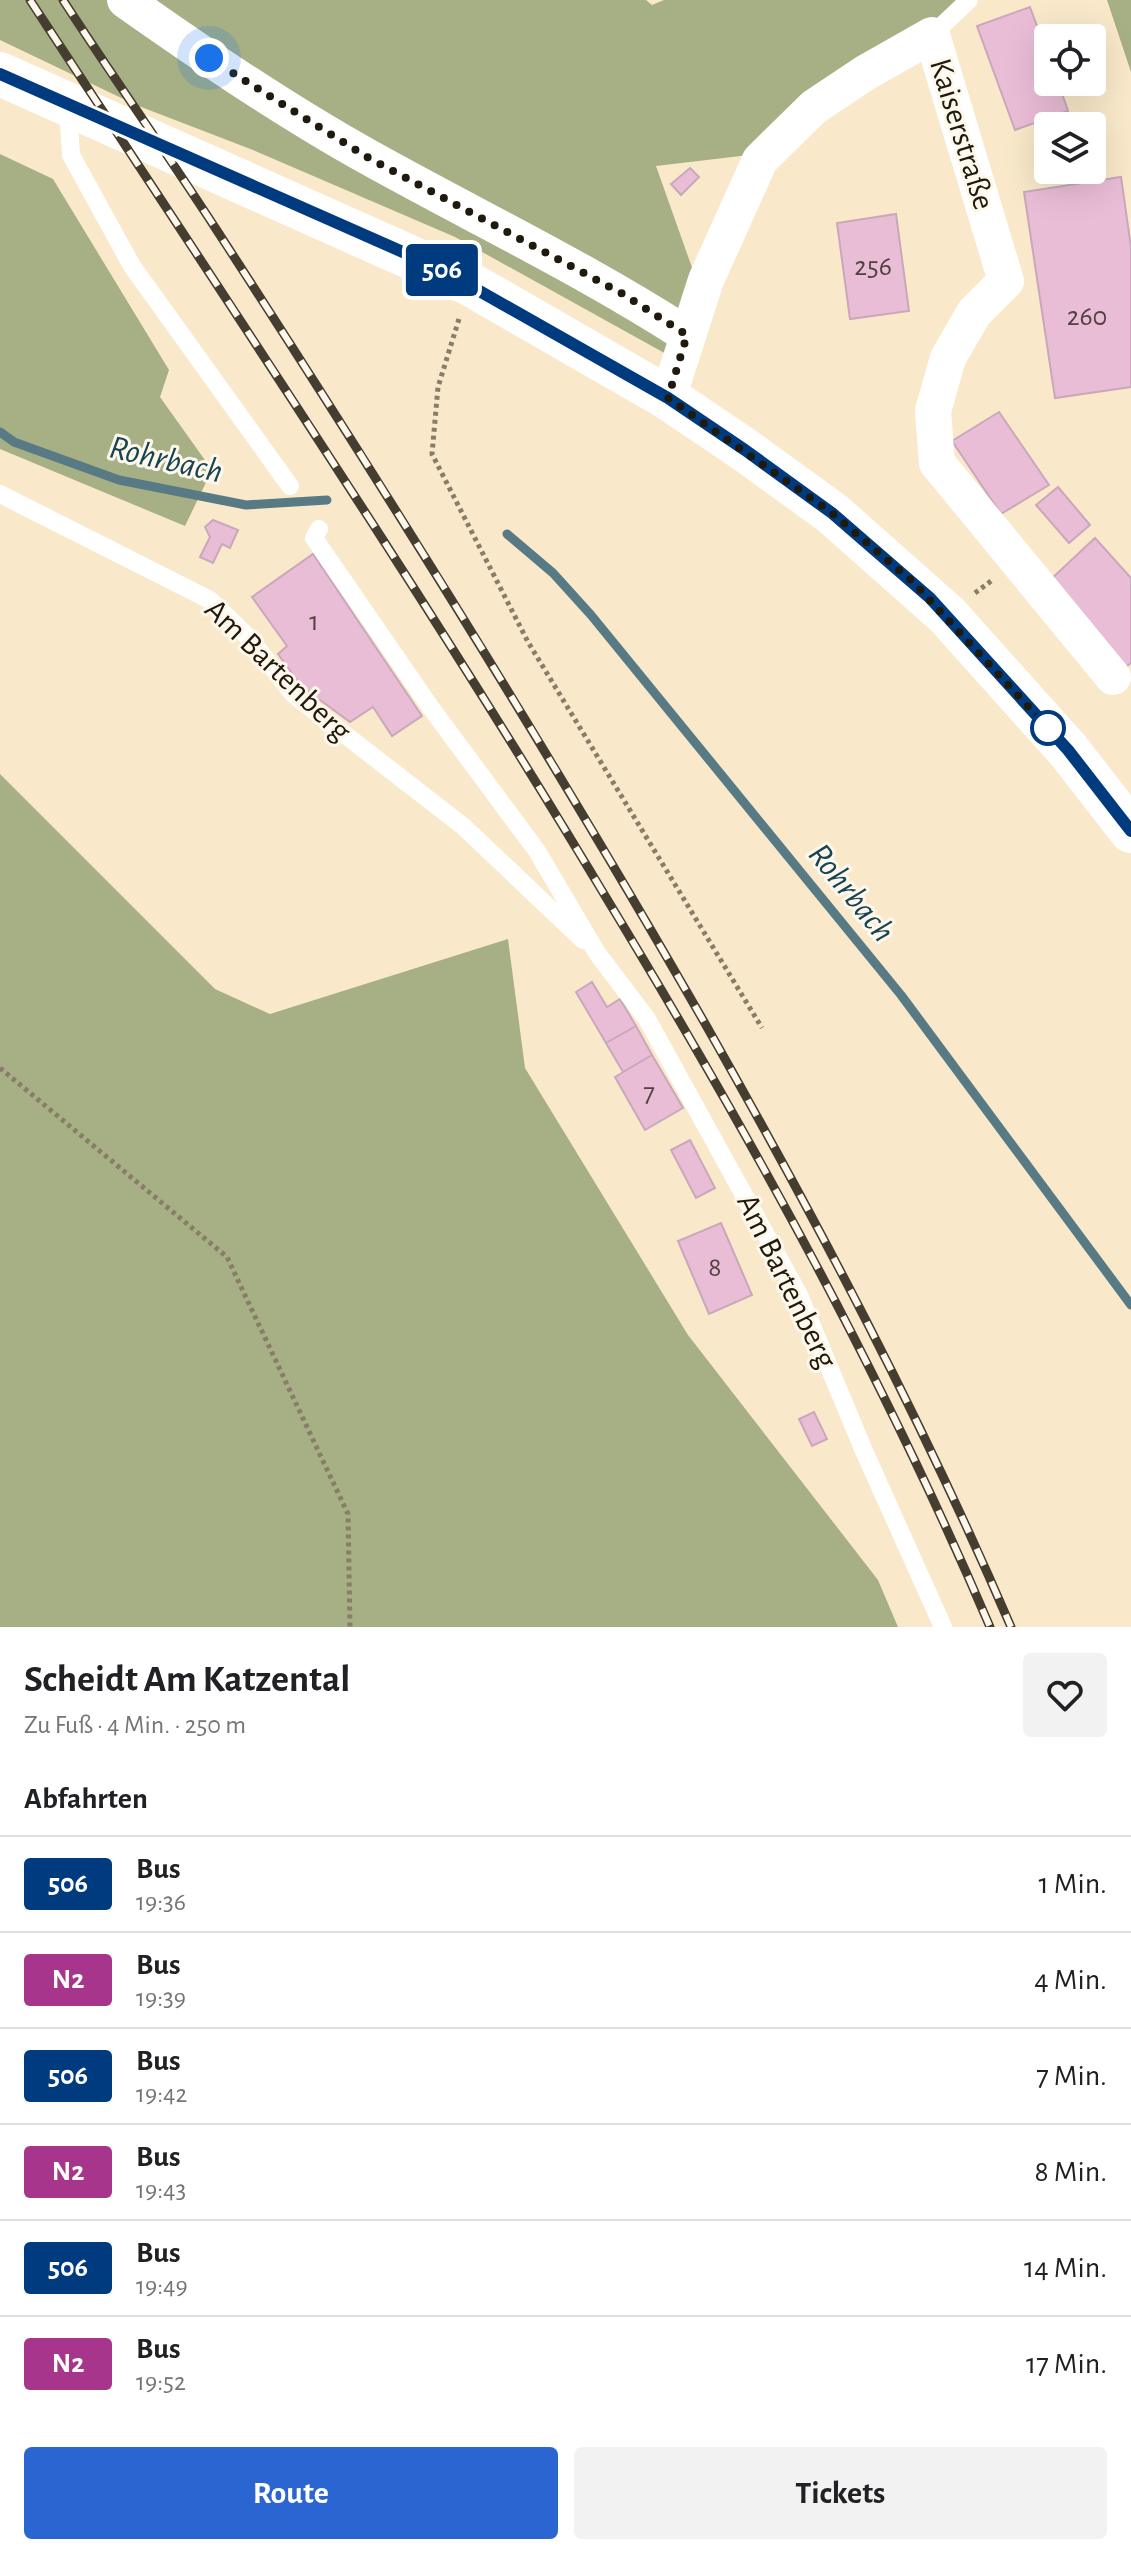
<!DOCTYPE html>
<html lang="de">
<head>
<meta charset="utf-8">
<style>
	:root { --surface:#fff; --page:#f2f2f2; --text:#202124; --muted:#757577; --line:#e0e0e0; --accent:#2a65d2 }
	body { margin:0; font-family:"Alegreya Sans",sans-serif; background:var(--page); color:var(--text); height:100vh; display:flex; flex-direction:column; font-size:30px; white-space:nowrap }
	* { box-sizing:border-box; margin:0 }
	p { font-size:26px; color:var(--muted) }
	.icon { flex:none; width:44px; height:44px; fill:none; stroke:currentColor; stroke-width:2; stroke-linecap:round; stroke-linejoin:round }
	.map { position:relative; height:1627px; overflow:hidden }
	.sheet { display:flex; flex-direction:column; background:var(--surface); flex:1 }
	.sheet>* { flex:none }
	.badge { padding:0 16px; border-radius:6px; font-size:28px; line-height:52px }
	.buttons { position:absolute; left:1034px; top:24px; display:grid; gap:16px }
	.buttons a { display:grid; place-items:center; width:72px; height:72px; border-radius:8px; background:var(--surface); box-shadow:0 8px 32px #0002; font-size:40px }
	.you { position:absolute; width:40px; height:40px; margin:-20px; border:6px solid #fff; border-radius:50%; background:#1a73e8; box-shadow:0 0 0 12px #1a73e833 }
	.map>.badge { position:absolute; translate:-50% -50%; box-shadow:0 0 0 4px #fff }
	h2 { padding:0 24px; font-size:30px; line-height:72px }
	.round { display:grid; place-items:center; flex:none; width:84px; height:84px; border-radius:8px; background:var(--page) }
	.head { display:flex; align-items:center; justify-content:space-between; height:136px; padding:0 24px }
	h1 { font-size:38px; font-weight:700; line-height:60px }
	.action { display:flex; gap:16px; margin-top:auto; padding:16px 24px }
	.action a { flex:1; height:92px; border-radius:8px; background:var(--accent); color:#fff; font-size:32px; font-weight:700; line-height:92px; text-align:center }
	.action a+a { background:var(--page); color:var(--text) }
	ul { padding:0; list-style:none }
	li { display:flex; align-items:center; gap:24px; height:96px; padding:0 24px; border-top:2px solid var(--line) }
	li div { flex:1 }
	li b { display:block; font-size:30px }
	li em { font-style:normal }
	li .badge { min-width:88px; font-weight:700; text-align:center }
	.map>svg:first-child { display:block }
	.forest { fill:#a7b084 }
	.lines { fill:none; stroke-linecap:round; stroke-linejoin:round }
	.stream { stroke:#587a84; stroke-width:9 }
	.building { fill:#eabdd6; stroke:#c8a8ba; stroke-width:2 }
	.path { stroke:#887d68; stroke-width:5; stroke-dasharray:4 4; stroke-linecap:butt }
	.lane { stroke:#fff; stroke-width:18 }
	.street { stroke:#fff; stroke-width:36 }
	.secondary { stroke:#fff; stroke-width:44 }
	.rail-casing { stroke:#453d2f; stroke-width:9 }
	.rail { stroke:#fef7eb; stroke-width:6; stroke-dasharray:18; stroke-linecap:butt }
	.line-casing { stroke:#fff; stroke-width:18 }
	.line { stroke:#003b80; stroke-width:12 }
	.walk { stroke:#1f190e; stroke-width:8; stroke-dasharray:0 14.4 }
	.stop-dot { fill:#fff; stroke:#003b80; stroke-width:4 }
	.labels { text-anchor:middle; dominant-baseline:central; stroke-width:6; stroke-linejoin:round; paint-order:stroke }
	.number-label { font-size:28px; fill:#524240 }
	.street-label { font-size:32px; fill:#1f190e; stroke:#fef7eb }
	.water-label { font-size:34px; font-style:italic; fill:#174453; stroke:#fef7eb }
</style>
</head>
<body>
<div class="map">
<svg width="1131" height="1627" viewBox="0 0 1131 1627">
	<rect width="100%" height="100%" fill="#f9e9ca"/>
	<path class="forest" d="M 0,0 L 646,0 L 652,5 L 664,0 L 974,0 L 749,155 L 656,166 L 695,276 L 668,355 L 455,237 L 253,150 L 136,105 L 0,40 Z
		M 1107,0 L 1131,0 L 1131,72 Z
		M 0,154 L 53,179 L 169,370 L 160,397 L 212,470 L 185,526 L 0,449 Z
		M 0,774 L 215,989 L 270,1014 L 508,939 L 525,1068 L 688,1335 L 878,1580 L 898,1627 L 0,1627 Z"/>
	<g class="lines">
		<path class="stream" d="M 0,432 L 14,442 L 119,480 L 246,505 L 327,500
			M 507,534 L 553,573 L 591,615 L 901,995 L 1131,1305"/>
	</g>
	<path class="building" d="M 1030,7 L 1048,56 L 1048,82 L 1058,82 L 1068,111 L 1015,130 L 977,26 Z
		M 690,168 L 699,177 L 681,195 L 671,184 Z
		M 1121,177 L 1131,247 L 1131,387 L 1055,398 L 1024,192 Z
		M 896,214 L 909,311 L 850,319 L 837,223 Z
		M 999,412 L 1049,485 L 1001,514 L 952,441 Z
		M 1058,487 L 1090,525 L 1069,543 L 1036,505 Z
		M 213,520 L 238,530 L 230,548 L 222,544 L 213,563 L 200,557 L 210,537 L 205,527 Z
		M 1095,538 L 1131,578 L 1131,663 L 1126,667 L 1049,581 Z
		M 313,554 L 422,716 L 392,736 L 373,707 L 350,722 L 301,686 L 278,654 L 287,646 L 252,597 Z
		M 592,982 L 607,1007 L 620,999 L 636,1026 L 606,1043 L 576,992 Z
		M 636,1026 L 652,1055 L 623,1072 L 606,1043 Z
		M 652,1055 L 683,1108 L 645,1130 L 615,1077 Z
		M 690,1140 L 715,1188 L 696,1198 L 671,1150 Z
		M 721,1223 L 752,1295 L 709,1314 L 678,1241 Z
		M 814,1412 L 827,1439 L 812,1446 L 799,1419 Z"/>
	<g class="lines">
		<path class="path" d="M 459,319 L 438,387 L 432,454 L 528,642 L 762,1028
			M 975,593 L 991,581
			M 0,1068 L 227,1257 L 348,1514 L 350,1627"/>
		<path class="lane" d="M 932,35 L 969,0
			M 68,108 L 71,155 L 132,266 L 290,486
			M 0,494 L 210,600 L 250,639 L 294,695 L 464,827 L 583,940
			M 319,529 L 314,538 L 431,708 L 537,851 L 597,953 L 647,1019 L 799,1295 L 864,1451 L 943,1627"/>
		<path class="street" d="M 125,0 C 204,56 285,111 370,158 C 476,217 585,269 687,335
			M 668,398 L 706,280 L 760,160 L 814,107 L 865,73 L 932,35 L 1006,281 L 974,313 L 948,358 L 933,411 L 937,463 L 1113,677"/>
		<path class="secondary" d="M 0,74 L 470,284 L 668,398 L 745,450 L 832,513 L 947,615 L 1068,750 L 1131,831"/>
		<defs>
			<path id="rail" d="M 30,0 C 226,300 426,597 610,904 C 751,1137 883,1376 990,1627
				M 63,0 C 113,77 166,152 216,229 C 386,491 552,756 707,1027 C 818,1223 922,1420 1011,1627"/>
		</defs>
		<use href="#rail" class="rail-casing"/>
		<use href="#rail" class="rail"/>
	</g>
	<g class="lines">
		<defs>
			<path id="line" d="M 0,74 L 439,268 L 668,398 L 745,450 L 832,513 L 930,598 L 1068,750 L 1131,831"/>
		</defs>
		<use href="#line" class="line-casing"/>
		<use href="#line" class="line"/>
		<path class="walk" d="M 209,58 L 367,157 L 623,294 L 687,335 L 668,398 L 832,513 L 913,582 L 1048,728"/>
	</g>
	<circle class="stop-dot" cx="1048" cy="728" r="16"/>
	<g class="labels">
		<g class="number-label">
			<text x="873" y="267">256</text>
			<text x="1087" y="317">260</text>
			<text x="314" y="622">1</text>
			<text x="649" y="1093">7</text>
			<text x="715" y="1268">8</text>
		</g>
		<g class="street-label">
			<text transform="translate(962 134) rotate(73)">Kaiserstraße</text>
			<text transform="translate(278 670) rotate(44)">Am Bartenberg</text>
			<text transform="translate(787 1281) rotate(64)">Am Bartenberg</text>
		</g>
		<g class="water-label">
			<text transform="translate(166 460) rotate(13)">Rohrbach</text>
			<text transform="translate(851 893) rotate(51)">Rohrbach</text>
		</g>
	</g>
</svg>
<div class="buttons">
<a><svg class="icon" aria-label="locate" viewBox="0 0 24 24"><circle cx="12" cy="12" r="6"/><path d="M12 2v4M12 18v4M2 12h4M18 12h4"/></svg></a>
<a><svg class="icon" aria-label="layers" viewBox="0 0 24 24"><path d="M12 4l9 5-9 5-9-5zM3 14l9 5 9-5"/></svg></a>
</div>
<div class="you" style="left:209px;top:58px"></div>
<b class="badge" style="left:442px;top:270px;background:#003b80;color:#fff">506</b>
</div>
<section class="sheet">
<div class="head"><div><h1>Scheidt Am Katzental</h1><p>Zu Fuß · 4 Min. · 250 m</p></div><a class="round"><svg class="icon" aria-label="heart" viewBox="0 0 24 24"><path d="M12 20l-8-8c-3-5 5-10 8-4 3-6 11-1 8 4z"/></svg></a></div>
<h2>Abfahrten</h2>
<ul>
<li><span class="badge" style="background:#003b80;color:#fff">506</span><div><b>Bus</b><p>19:36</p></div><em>1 Min.</em></li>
<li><span class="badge" style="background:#a7358b;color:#fff">N2</span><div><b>Bus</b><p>19:39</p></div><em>4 Min.</em></li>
<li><span class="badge" style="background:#003b80;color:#fff">506</span><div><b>Bus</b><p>19:42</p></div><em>7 Min.</em></li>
<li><span class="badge" style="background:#a7358b;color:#fff">N2</span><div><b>Bus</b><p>19:43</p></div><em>8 Min.</em></li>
<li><span class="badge" style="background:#003b80;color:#fff">506</span><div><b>Bus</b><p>19:49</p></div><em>14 Min.</em></li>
<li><span class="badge" style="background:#a7358b;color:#fff">N2</span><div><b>Bus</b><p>19:52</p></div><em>17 Min.</em></li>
</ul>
<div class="action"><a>Route</a><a>Tickets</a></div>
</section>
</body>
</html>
